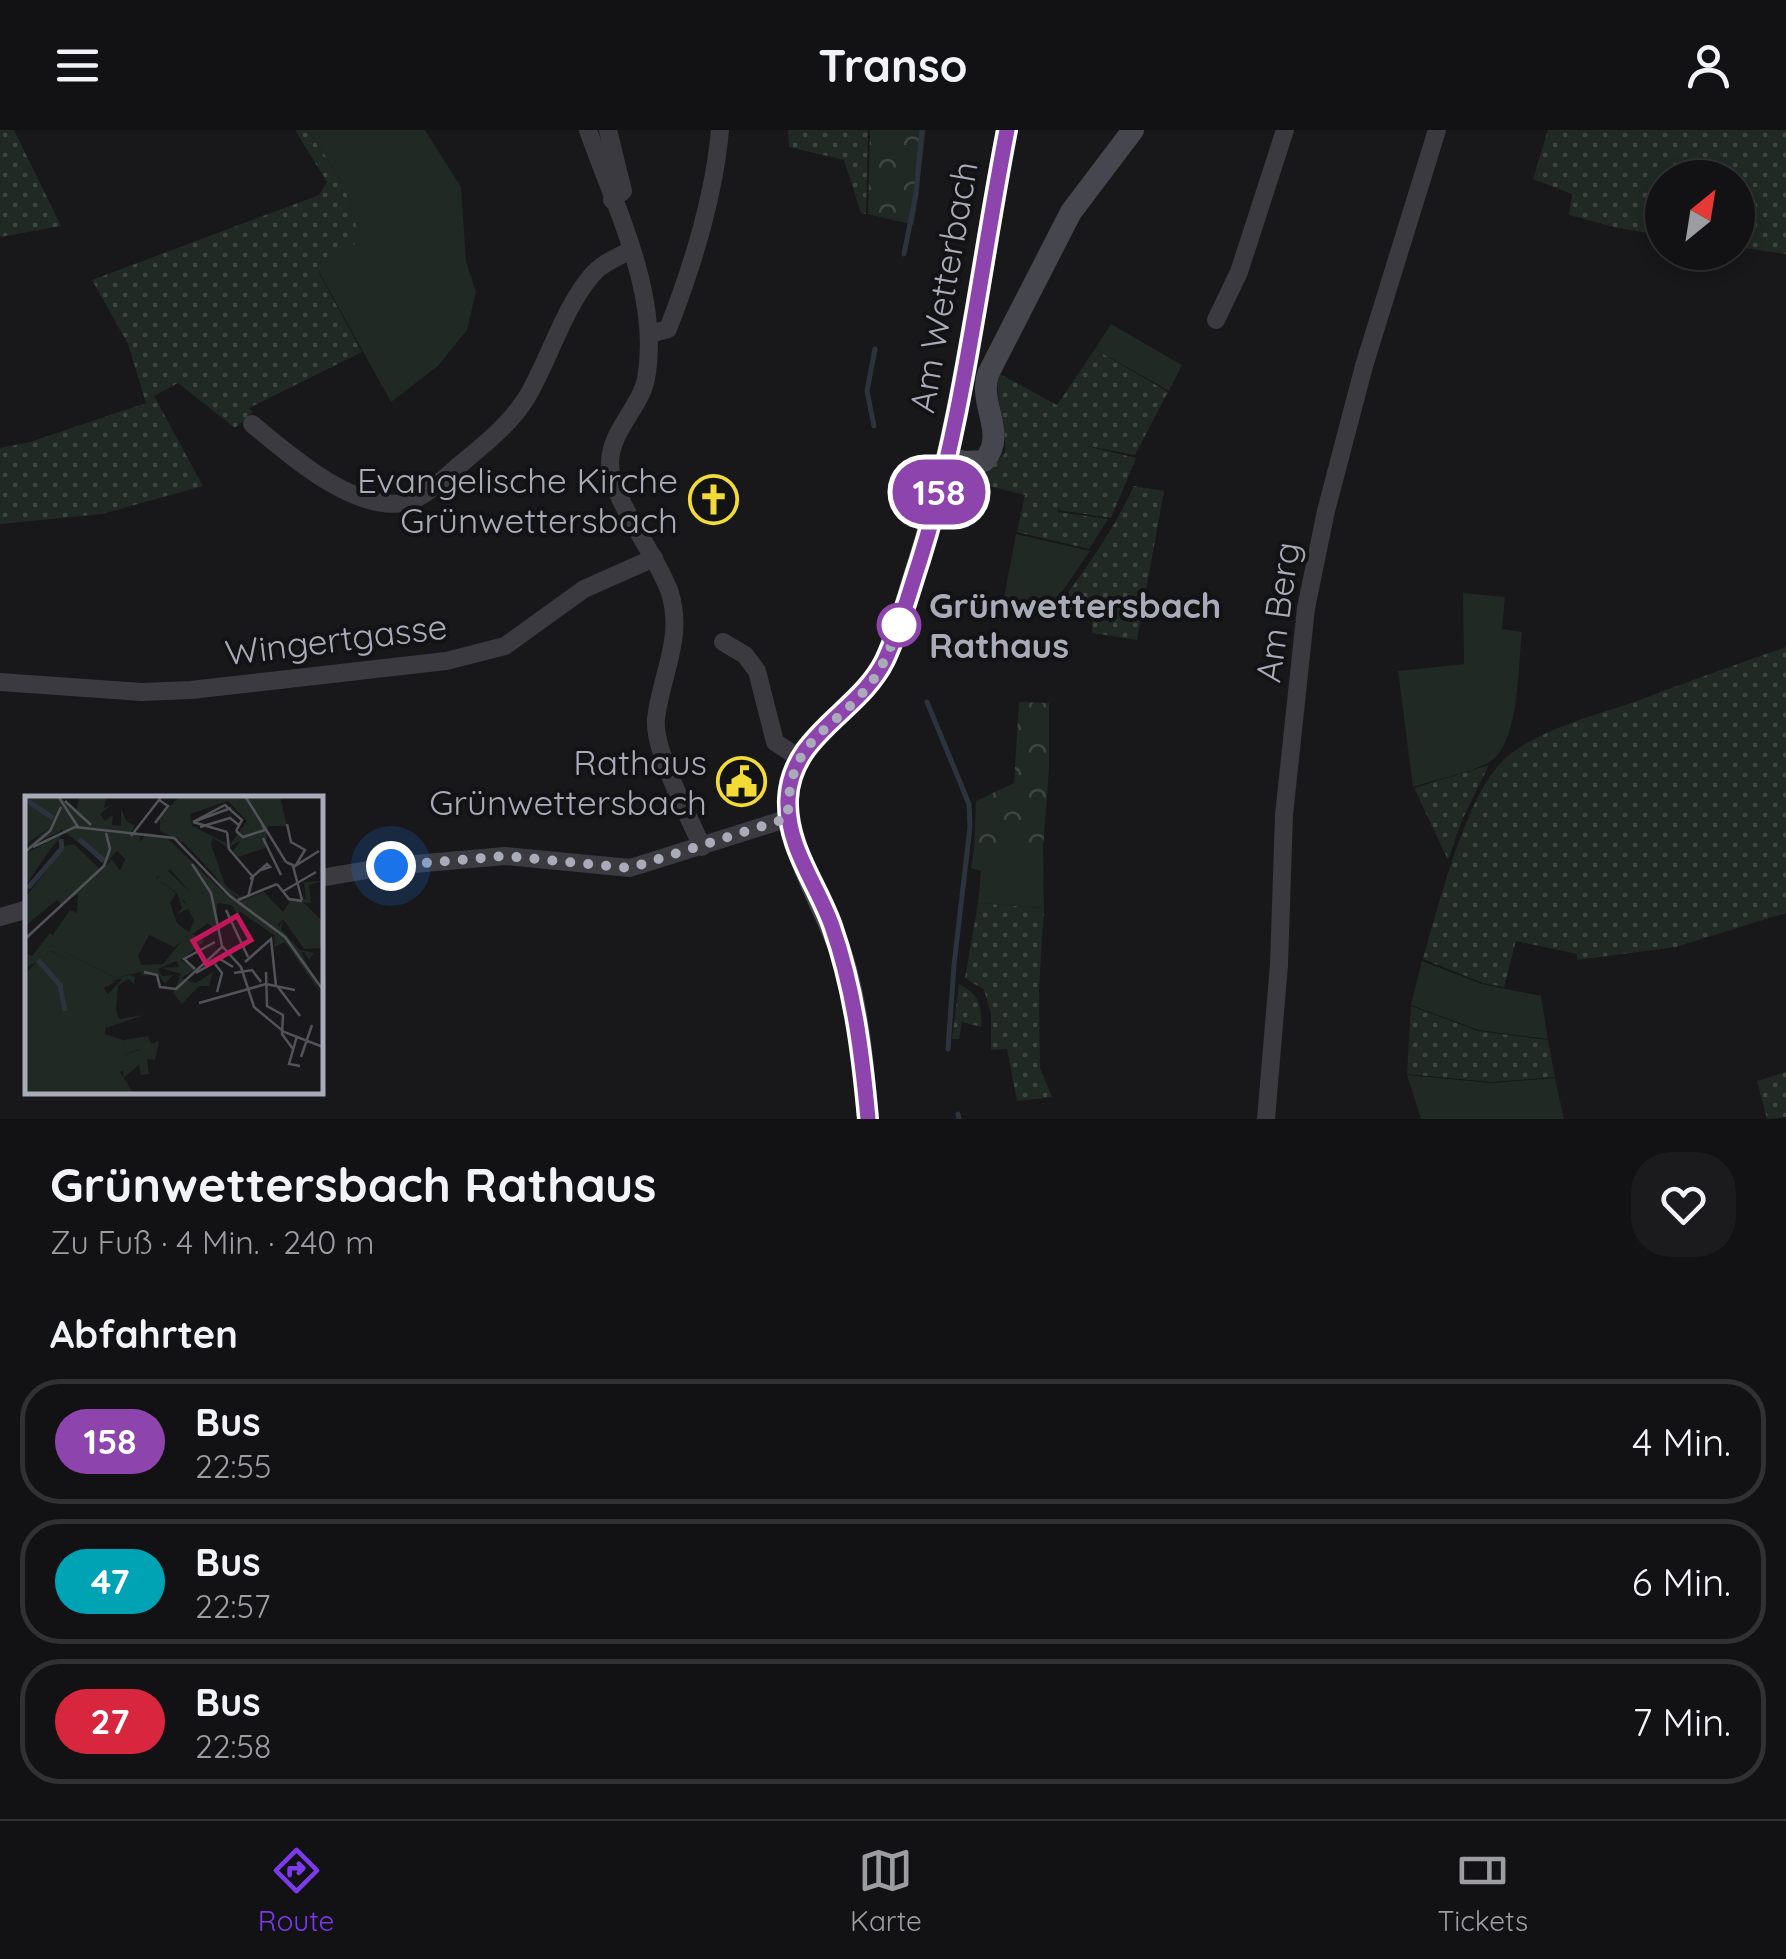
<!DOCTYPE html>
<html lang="de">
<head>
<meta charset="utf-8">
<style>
	:root { --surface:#121113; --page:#1b1a1c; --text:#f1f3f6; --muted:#9c9da0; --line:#313133; --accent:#7c3aed }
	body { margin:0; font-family:Quicksand,sans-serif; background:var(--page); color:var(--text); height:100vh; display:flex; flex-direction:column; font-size:38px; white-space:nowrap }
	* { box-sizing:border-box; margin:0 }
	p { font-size:32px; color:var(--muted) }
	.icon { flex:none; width:55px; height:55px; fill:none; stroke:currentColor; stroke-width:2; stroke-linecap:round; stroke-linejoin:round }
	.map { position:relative; height:989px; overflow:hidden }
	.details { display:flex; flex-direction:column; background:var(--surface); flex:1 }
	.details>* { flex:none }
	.badge { padding:0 20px; border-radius:32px; font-size:35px; line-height:65px }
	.needle { width:65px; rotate:30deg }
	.fabs { position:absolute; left:1645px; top:30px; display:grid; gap:20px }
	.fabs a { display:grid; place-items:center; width:110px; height:110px; border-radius:50%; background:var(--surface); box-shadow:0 5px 15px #0003,0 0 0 2px var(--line); font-size:50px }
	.you { position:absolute; width:50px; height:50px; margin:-25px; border:8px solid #fff; border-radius:50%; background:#1a73e8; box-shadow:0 0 0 15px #1a73e833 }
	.map>.badge { position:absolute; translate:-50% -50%; box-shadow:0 0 0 5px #fff }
	h2 { padding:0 50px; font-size:38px; line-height:90px }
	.round { display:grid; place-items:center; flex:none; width:105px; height:105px; border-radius:40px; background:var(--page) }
	.head { display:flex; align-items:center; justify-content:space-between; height:170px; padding:0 50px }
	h1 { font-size:48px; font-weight:700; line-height:75px }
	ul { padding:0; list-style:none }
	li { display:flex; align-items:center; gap:30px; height:125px; margin:0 20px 15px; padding:0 30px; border:5px solid var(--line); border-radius:40px }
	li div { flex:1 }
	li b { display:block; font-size:38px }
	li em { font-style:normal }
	li .badge { min-width:110px; font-weight:700; text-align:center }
	header { display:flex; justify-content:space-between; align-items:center; height:130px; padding:0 50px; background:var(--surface); font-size:45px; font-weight:700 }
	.tab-bar { display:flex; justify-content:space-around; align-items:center; height:140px; border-top:2px solid var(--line); background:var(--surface); font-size:28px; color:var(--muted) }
	.tab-bar a { display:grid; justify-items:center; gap:5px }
	.tab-bar .active { color:var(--accent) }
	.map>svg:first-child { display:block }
	.grass { fill:url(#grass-dots) }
	.forest { fill:url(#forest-crowns) }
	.garden { fill:#212924 }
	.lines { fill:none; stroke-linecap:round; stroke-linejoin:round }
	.stream { stroke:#2d333d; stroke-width:5 }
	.street { stroke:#3a3a40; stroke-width:18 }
	.secondary { stroke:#46464e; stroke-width:22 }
	.line-casing { stroke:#fff; stroke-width:22 }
	.line { stroke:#8e44ad; stroke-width:15 }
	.walk { stroke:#a9abb9; stroke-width:10; stroke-dasharray:0 18 }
	.stop-dot { fill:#fff; stroke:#8e44ad; stroke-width:5 }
	.labels { text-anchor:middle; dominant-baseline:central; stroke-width:8; stroke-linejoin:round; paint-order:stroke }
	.street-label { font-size:35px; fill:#a9abb9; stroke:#131214 }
	.poi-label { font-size:35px; fill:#a9abb9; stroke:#131214; text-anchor:end }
	.stop-label { font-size:35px; font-weight:bold; fill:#a9abb9; stroke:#131214; text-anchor:start }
	.inset-river { fill:none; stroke:#2d333d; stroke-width:5 }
	.inset-road { fill:none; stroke:#525259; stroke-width:2.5 }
	.view { fill:#c2185b; fill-opacity:0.15; stroke:#c2185b; stroke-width:5 }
	.inset-edge { fill:none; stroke:#a9abb9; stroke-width:5 }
</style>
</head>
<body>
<header><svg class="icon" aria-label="menu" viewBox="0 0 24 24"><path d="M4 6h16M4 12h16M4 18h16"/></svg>Transo<svg class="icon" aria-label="person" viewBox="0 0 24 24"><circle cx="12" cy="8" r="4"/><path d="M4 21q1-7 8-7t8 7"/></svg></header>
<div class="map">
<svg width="1786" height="989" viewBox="0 0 1786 989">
	<defs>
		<pattern id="grass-dots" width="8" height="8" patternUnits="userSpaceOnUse" patternTransform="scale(2.5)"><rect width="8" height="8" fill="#212924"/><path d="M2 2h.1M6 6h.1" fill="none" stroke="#3e4542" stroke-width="1.8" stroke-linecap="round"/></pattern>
		<pattern id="forest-crowns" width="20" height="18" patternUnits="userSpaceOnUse" patternTransform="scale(2.5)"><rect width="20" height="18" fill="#212924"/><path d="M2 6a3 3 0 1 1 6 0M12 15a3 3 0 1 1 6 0" fill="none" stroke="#3e4542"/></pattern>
	</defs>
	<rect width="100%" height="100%" fill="#181719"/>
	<path class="grass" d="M 0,0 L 14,0 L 61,96 L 0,107 Z
		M 295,0 L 307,0 C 337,41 350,59 360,110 L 319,143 L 362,222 L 249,278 L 253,282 L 235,298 L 178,253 L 154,266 L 203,356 L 102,384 L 0,394 L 0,318 L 30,312 L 146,273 L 128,214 L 92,150 L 319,65 L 327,52 Z
		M 788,0 L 868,0 L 866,84 L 861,83 L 844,30 L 789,17 Z
		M 1548,0 L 1786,0 L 1786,124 L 1738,117 L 1738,48 L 1662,48 L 1662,105 L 1618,98 L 1569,85 L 1572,64 L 1533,49 Z
		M 1095,219 L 1168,262 L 1135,325 L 1082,315 L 1136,328 L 1111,388 L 1059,380 L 1059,375 L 1058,382 L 1108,389 L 1089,419 L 1017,402 L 1025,365 L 989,356 L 986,341 L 1005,323 C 1007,295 995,271 998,243 L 1057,275 Z
		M 1134,356 L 1164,361 L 1137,510 L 1092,503 L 1093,487 L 1057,477 C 1087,438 1113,400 1134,356 Z
		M 1786,517 L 1786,783 L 1676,817 L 1577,830 L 1577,824 L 1516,811 L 1504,857 L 1483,853 L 1423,829 C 1438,778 1463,677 1497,637 C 1524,603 1594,586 1634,572 C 1685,553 1735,535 1786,517 Z
		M 1489,635 L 1462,690 L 1448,730 L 1414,658 Z
		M 978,773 L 1044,778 L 1039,857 L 1040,938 L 1052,967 L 1017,971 L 1007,919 L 991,920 L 991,884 L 984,860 L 965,848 Z
		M 959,854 C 979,864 982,875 981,897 L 962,892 L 959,909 L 952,909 Z
		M 1411,876 L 1478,901 L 1548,910 L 1555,947 L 1491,952 L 1407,944 Z
		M 1786,942 L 1786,987 L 1767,989 L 1757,951 Z"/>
	<path class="forest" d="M 870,0 L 926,0 L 914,95 L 868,84 Z
		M 1019,572 L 1049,573 L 1049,638 L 1043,719 L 974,719 L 976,671 L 1014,653 Z"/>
	<path class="garden" d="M 307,0 L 425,0 L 461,57 L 466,131 L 476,162 L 467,200 L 438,236 L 391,272 L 319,142 L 359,110 C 350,59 337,41 307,0 Z
		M 1111,194 L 1182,235 L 1169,261 L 1095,219 Z
		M 1016,404 L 1090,421 L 1051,478 L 1003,473 Z
		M 1463,463 L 1505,467 L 1502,499 L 1522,502 C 1518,534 1520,617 1488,633 C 1466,644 1437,649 1413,657 L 1398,541 L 1464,534 Z
		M 974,719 L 1043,719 L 1044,778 L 978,773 L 981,741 L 971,738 Z
		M 1422,831 L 1482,854 L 1541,866 L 1548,909 L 1478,900 L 1411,875 Z
		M 1407,945 L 1491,953 L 1555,948 L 1564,989 L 1421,989 Z"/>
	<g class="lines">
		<path class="stream" d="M 904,124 L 916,64 L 922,0
			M 874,296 L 867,261 L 875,219
			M 927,572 L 969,674 L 970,697 L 954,835 L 948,919
			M 958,984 L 959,989"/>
		<path class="street" d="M 588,0 C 615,78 661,164 646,249 C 640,278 611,300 610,332 C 609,367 658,426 670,463 C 684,509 661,544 656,589 C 653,620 689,686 702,717
			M 608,0 L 623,61 L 612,70
			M 1216,190 L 1239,142 L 1285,0
			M 650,204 L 668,199 C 693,135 714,68 720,0
			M 252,294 C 289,324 361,390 413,370 C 429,363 443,349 456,338 C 481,317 510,295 527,267 C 550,228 563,179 592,145 C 602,133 618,127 631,120
			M 723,512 L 745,525 L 757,541 L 775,612 L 799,628
			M 0,552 L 142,562 L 191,560 L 446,531 L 505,516 L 584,459 L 654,428
			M 320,748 L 391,736 L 505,726 L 630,738 L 789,688
			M 0,787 L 28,779
			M 1266,989 L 1279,835 L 1284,685 L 1306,478 L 1326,381 L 1364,236 L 1437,0"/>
		<path class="secondary" d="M 948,328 L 964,332 L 984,331 C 1008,304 978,275 988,244 L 1071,82 L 1133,0
			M 868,989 C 863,936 859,883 844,832 C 829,782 786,718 788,669 C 791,603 859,583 885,530 C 899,500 907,468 917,437 C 963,294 979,146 1007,0"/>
	</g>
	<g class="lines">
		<defs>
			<path id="line" d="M 868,989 C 862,923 854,859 832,796 C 817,754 786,716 788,669 C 791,604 859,583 885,530 C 900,498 909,463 920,430 C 964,290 979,144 1007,0"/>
		</defs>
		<use href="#line" class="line-casing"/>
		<use href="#line" class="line"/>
		<path class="walk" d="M 391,736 L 505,726 L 630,738 L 788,688 C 788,610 824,608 867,558 C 882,540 891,517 899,495"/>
	</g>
	<defs>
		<symbol id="church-ring" viewBox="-11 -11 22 22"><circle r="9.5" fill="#131214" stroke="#f2db36" stroke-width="1.5"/><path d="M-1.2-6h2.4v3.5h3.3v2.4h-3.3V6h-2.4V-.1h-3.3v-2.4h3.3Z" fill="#f2db36"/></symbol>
		<symbol id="civic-ring" viewBox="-11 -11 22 22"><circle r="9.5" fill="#131214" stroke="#f2db36" stroke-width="1.5"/><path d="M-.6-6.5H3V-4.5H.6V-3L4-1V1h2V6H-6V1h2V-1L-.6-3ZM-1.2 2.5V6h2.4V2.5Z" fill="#f2db36"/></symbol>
	</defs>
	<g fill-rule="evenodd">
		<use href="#church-ring" x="686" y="342" width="55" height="55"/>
		<use href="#civic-ring" x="714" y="624" width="55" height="55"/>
	</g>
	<circle class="stop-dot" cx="899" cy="495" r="20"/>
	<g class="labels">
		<g class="street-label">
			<text transform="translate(943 157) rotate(-80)">Am Wetterbach</text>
			<text transform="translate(1277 482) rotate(-82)">Am Berg</text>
			<text transform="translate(336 509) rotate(-7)">Wingertgasse</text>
		</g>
		<g class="poi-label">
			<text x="678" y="350">Evangelische Kirche<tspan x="678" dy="40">Grünwettersbach</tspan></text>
			<text x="707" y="632">Rathaus<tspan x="707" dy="40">Grünwettersbach</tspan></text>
		</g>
		<g class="stop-label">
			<text x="929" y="475">Grünwettersbach<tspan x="929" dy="40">Rathaus</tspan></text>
		</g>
	</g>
	<g transform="translate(25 666)">
		<rect width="298" height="298" fill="#181719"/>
		<path d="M 34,0 L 51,16 L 54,0 L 82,0 L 79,12 L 88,8 L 75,18 L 80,25 L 88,19 L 87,29 L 96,30 L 96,13 L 101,24 L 112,22 L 101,25 L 110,30 L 106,36 L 133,38 L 114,40 L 116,49 L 95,75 L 100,63 L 92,55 L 71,79 L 79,66 L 37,34 L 0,53 L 24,32 ZM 155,44 L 187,73 L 211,102 L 226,110 L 219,104 L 239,96 L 258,116 L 265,105 L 260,103 L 281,103 L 279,86 L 297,85 L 284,89 L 286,106 L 297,105 L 282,107 L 278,106 L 297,125 L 297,152 L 279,153 L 258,123 L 252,129 L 275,154 L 289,157 L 284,164 L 279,156 L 276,156 L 297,199 L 260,146 L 249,151 L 250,140 L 207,110 L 186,72 ZM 141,73 L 164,95 L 161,106 L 156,103 L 165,112 L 152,118 L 157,112 L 152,97 L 132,83 ZM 164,136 L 180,145 L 156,164 L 170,174 L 156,182 L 171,187 L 188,176 L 184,190 L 174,190 L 157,208 L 148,197 L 156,178 L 136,172 L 154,171 L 152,165 L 133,173 L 137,180 L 148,179 L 140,188 L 133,178 L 117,180 L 114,169 L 138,168 ZM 25,137 L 30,141 L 23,147 L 90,182 L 105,179 L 110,181 L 109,188 L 103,183 L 93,190 L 91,214 L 94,223 L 119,219 L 81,232 L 83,198 L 98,182 L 83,186 L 27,155 L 0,172 L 0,157 L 7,160 ZM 123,240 L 126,248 L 134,245 L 130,264 L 122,263 L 124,278 L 116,279 L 114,269 L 98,282 L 99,260 L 116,253 L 100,257 L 98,244 Z" fill="#212924"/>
		<path d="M 0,0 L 34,0 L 34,8 L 24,32 L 0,49 ZM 155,0 L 255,0 L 262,30 L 243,30 L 240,52 L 213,61 L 208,55 L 216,44 L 203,52 L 188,42 L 186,48 L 200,89 L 254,131 L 258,124 L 256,134 L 227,115 L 197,87 L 159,47 L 135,35 L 135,21 ZM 203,5 L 222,25 L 205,49 L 167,30 L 165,18 ZM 38,38 L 27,51 L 0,90 L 0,58 ZM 120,39 L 140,40 L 214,111 L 214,119 L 205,120 L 211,117 L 207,109 L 192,107 L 191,135 L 183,127 L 149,151 L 124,139 L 113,160 L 119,175 L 91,182 L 22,147 L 45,114 L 52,117 L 53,98 L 36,108 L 32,104 L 0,130 L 0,102 L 40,50 L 49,48 L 76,74 L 87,63 L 95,75 ZM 145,73 L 164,95 L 159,103 L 169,125 L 164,136 L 152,127 L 145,107 L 151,97 L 131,82 ZM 26,155 L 90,186 L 79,192 L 85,201 L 80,238 L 98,244 L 101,257 L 115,252 L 99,260 L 103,273 L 95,276 L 108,297 L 0,297 L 0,178 L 12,166 L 0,172 Z" fill="#212924" fill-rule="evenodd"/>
		<path class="inset-river" d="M 0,3 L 28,22M 54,43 L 79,65M 3,92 L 37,52 L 36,43M 13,164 L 35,189 L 40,215"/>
		<path class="inset-road" d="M 33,0 L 53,31M 220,0 L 261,66M 40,5 L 66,29M 168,26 L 200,9 L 217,24 L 211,35M 168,26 L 202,36M 168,26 L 206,12M 130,27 L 143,10 L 134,4M 262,28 L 266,46 L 280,54 L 271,69M 175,31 L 205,22 L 215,30M 211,35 L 218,41 L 240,34 L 237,28M 202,36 L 204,53 L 228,81 L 223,101M 106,40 L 137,0M 238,42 L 256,79M 8,51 L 50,31 L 149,42 L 205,100 L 260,141 L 298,194M 0,56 L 25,35 L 36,11M 261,66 L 270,70 L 294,55M 167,68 L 186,97 L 197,150 L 216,171 L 229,211 L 259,236 L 298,251M 268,70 L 277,104M 225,83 L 242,68 L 245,71 L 236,74M 252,88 L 264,103 L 277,105M 257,96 L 291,76M 213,104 L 252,88M 201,114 L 223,161M 0,143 L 79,70 L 85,53 L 81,37M 220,166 L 246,143 L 251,190M 190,168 L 197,177 L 192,196M 170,173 L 159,163 L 190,146M 119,176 L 132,179 L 135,191 L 151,193 L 197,151M 241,176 L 242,210 L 258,219 L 257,238 L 268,253M 171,177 L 195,163 L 208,171M 209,177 L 227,174 L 236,186M 253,191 L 275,220M 174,207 L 241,188 L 270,194M 272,240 L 264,268 L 275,270M 276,261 L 287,229"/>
		<path class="view" d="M 212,120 L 226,144 L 182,169 L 168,145 Z"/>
		<rect width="298" height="298" class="inset-edge"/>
	</g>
</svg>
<div class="fabs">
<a><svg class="needle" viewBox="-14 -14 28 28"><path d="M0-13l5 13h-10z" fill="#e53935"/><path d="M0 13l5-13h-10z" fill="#9c9da0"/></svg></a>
</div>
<div class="you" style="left:391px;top:736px"></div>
<b class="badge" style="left:939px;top:362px;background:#8e44ad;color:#fff">158</b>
</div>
<section class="details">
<div class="head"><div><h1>Grünwettersbach Rathaus</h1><p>Zu Fuß · 4 Min. · 240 m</p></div><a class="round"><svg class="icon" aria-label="heart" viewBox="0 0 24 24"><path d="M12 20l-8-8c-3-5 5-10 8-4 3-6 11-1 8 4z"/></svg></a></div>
<h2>Abfahrten</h2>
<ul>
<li><span class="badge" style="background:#8e44ad;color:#fff">158</span><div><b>Bus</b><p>22:55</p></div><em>4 Min.</em></li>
<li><span class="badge" style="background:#00a3b4;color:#fff">47</span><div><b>Bus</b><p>22:57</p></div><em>6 Min.</em></li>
<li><span class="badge" style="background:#d7263d;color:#fff">27</span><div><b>Bus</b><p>22:58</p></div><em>7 Min.</em></li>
</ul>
</section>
<nav class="tab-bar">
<a class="active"><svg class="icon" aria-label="directions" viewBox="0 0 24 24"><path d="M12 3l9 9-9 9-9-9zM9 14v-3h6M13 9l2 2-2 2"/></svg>Route</a>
<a><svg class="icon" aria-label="map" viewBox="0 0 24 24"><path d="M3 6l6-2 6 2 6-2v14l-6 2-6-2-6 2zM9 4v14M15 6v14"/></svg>Karte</a>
<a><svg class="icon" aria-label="tickets" viewBox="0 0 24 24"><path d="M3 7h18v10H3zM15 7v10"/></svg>Tickets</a>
</nav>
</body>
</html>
